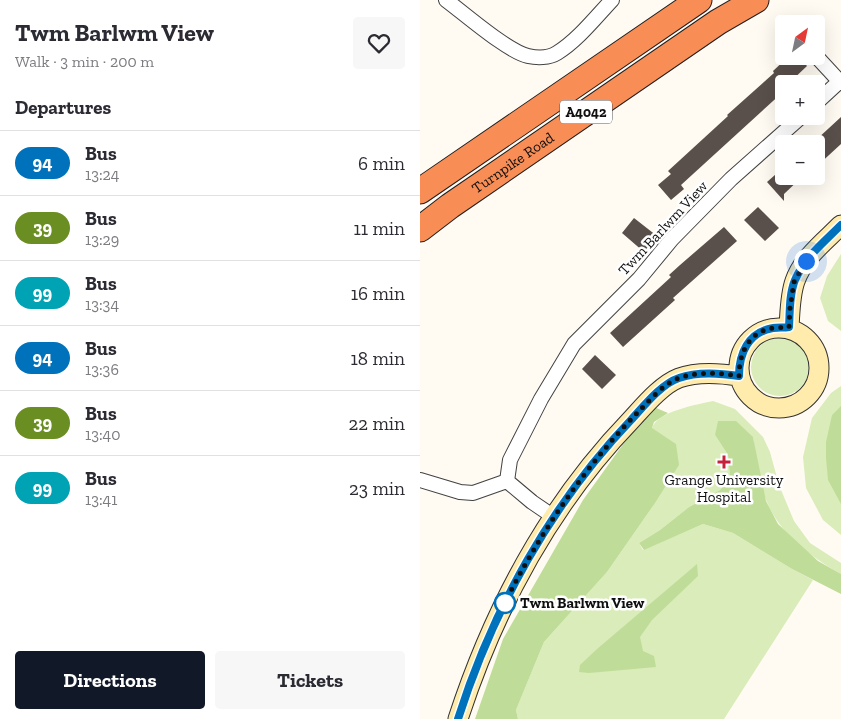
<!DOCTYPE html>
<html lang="en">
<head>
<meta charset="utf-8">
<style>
	:root { --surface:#fff; --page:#f7f7f7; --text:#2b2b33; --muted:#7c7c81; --line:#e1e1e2; --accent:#111827 }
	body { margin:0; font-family:"Zilla Slab",serif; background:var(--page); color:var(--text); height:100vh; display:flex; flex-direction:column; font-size:19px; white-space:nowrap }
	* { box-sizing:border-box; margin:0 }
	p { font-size:16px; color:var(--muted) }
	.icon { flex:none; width:28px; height:28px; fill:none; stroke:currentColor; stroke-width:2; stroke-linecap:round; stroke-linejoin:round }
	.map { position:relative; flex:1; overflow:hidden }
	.side { display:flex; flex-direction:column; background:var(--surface); width:420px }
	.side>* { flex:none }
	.badge { padding:0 10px; border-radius:16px; font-size:18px; line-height:32px }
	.needle { width:32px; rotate:33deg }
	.tools { position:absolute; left:355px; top:15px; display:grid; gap:10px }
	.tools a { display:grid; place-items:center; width:50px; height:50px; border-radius:5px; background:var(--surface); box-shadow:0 5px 20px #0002; font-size:25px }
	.you { position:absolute; width:25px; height:25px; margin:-12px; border:4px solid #fff; border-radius:50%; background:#1a73e8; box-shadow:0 0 0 8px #1a73e833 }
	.map>.badge { position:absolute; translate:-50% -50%; box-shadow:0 0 0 2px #fff }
	h2 { padding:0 15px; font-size:19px; line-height:45px }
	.round { display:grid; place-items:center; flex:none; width:52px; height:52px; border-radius:5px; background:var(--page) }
	.summary { display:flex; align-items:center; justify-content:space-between; height:85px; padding:0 15px }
	h1 { font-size:24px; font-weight:700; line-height:38px }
	.cta { display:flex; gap:10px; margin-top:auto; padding:10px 15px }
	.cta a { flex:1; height:58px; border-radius:5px; background:var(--accent); color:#fff; font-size:20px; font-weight:700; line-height:58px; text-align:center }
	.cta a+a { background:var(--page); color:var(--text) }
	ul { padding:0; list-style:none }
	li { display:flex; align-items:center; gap:15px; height:65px; padding:0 15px; border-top:1px solid var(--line) }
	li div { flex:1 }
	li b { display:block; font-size:19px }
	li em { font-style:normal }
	li .badge { min-width:55px; font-weight:700; text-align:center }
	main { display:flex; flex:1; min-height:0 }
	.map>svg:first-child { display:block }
	.green { fill:#d9ecb9 }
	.forest { fill:#bfdd98 }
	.building { fill:#594f4b }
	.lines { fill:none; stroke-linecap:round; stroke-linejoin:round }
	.street-casing { stroke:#424242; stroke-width:16 }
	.secondary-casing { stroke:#313131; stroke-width:21 }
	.highway-casing { stroke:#202020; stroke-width:27 }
	.street { stroke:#fff; stroke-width:14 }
	.secondary { stroke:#ffecad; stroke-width:19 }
	.highway { stroke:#f98d56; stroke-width:25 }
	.line-casing { stroke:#fff; stroke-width:11 }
	.line { stroke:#0072bc; stroke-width:8 }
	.walk { stroke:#0f0f0f; stroke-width:5; stroke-dasharray:0 9 }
	.poi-dot { fill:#c6213c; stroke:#fff; stroke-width:2 }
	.stop-dot { fill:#fff; stroke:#0072bc; stroke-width:2.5 }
	.labels { text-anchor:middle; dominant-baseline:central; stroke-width:5; stroke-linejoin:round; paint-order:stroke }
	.shield { fill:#fff; stroke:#575757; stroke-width:1 }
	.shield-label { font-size:14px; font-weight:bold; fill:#0f0f0f }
	.street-label { font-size:15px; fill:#0f0f0f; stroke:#fff }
	.poi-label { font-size:15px; fill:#0f0f0f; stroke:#fff }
	.stop-label { font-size:15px; font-weight:bold; fill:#0f0f0f; stroke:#fff; text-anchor:start }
</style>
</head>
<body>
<main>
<section class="side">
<div class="summary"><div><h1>Twm Barlwm View</h1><p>Walk · 3 min · 200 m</p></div><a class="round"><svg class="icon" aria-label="heart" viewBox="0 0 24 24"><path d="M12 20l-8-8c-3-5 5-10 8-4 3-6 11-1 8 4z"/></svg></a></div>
<h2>Departures</h2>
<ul>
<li><span class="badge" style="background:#0072bc;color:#fff">94</span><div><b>Bus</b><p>13:24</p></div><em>6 min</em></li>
<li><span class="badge" style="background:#6b8e23;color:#fff">39</span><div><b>Bus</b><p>13:29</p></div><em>11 min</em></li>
<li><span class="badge" style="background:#00a3b4;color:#fff">99</span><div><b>Bus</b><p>13:34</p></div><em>16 min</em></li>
<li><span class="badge" style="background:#0072bc;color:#fff">94</span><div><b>Bus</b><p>13:36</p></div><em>18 min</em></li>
<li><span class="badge" style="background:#6b8e23;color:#fff">39</span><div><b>Bus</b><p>13:40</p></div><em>22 min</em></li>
<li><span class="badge" style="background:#00a3b4;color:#fff">99</span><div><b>Bus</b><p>13:41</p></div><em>23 min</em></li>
</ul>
<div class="cta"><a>Directions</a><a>Tickets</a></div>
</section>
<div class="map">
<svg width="421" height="719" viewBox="0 0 421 719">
	<rect width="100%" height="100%" fill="#fffbf2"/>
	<path class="green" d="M 421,254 L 421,331 L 408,321 L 400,298 L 407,276 Z
		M331 367a29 29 0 1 1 58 0a29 29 0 1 1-58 0Z
		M 421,386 L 421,535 L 403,520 L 386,488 L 383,457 L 392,418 L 411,393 Z
		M 293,401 L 315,409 L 343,437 L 350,452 L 359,485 L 374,521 L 390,543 L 421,563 L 421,574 C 391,557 360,534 347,502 C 339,485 336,456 333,437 L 295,435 L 308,455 L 310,477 L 300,490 L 269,507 L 240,530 L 219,543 L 223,550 L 283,524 L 313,533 L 372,569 L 393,580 L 304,719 L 98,719 L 96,710 L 124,642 L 187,572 L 233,506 L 232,428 C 238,411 276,405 293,401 Z"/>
	<path class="forest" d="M 421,406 L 421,504 L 408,480 L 406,458 L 406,442 L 412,415 Z
		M 234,407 L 248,413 L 234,422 L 232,428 L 256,444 L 259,465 L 233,506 L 187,572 L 124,642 L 96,710 L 98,719 L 55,719 L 83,639 L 163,500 L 219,422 Z
		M 298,421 L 316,421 L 333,437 L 346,501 L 358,524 L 398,561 L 421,574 L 421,594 L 372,569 L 313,533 L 283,524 L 224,550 L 219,543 L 240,530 L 269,507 L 300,490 L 310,477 L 308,455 L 295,435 Z
		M 277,564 L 278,576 L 232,620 L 220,637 L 223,651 L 234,656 L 236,667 L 169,673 L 159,672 L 160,665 L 177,649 Z"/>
	<path class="building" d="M 369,56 L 378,56 L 387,66 L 368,84 L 364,84 L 364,91 L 261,185 L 264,189 L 251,200 L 238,185 L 251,174 L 248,171 L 308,116 L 307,115 L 354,73 L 353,71 Z
		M 421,117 L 421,144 L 396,167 L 396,140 Z
		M 364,167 L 364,176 L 383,176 L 364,194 L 364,201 L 347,182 Z
		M 338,207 L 359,228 L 345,241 L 324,220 Z
		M 214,218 L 237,236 L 224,252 L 202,233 Z
		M 304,227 L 317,241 L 253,298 L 255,300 L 203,347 L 190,333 L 251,277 L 249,275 L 260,265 Z
		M 175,355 L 196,375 L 182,389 L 162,369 Z"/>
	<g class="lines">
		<defs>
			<path id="street" d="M 26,0 C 45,14 87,51 108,56 C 117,58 129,58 137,53 C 157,41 176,17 192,0
				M 396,56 L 421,83
				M 396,103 L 420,81
				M 0,480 L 40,492 L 53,493 L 87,481
				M 134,517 L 112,502 L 87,481 L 90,460 L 121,399 L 154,344 L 219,279 L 252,239 L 311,179 L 382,116"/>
			<path id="secondary" d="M 369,327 C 370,313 370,295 375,281 C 383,258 404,242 421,225
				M319 368a40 40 0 1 1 80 0a40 40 0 1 1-80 0Z
				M 38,719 C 74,609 130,504 211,420 C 224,406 241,385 259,378 C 278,371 300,373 319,376"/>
			<g id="highway">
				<path d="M 0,191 L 279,0"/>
				<path id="s1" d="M 0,229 L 30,206 L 298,22 L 336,0"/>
			</g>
		</defs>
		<use href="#street" class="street-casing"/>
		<use href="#secondary" class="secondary-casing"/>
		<use href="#highway" class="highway-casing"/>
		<use href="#street" class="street"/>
		<use href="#secondary" class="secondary"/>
		<use href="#highway" class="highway"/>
	</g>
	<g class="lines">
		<defs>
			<path id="line" d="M 38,719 C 73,609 131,504 211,420 C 224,406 241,384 259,378 C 278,371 300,373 319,376 C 319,354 328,332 353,328 C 358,327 364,328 369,327 C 370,312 369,294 375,280 C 385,257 404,242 421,225"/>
		</defs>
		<use href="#line" class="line-casing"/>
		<use href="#line" class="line"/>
		<path class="walk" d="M 85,603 L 82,608 C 118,536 162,470 218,412 C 230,400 243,384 259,378 C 278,371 300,373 319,376 C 319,354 328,332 353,328 C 358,327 364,328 369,327 L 370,308 L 374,282 L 386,261"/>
	</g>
	<path class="poi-dot" d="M301.5 454.5h5v5h5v5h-5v5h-5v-5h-5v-5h5z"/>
	<circle class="stop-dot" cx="85" cy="603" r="10"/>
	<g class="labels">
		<rect class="shield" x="140" y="100.5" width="52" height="23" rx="4"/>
		<g class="shield-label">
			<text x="166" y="112">A4042</text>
		</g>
		<g class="street-label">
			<text stroke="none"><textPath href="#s1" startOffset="114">Turnpike Road</textPath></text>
			<text transform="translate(243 228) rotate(-47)">Twm Barlwm View</text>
		</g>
		<g class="poi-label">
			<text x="304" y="480">Grange University<tspan x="304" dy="17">Hospital</tspan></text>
		</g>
		<g class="stop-label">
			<text x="100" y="603">Twm Barlwm View</text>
		</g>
	</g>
</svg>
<div class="tools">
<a><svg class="needle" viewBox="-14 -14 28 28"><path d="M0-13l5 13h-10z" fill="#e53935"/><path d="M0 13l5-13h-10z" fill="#7c7c81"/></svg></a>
<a>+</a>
<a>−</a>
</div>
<div class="you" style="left:386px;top:261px"></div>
</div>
</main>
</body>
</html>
